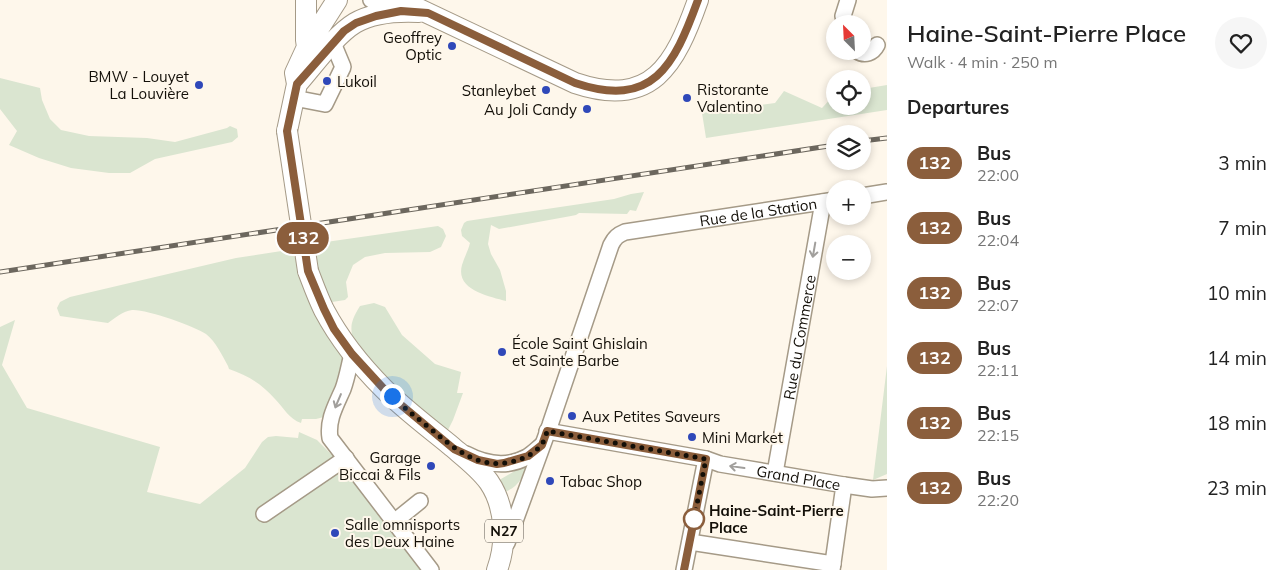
<!DOCTYPE html>
<html lang="en">
<head>
<meta charset="utf-8">
<style>
	:root { --surface:#fff; --page:#f6f6f6; --text:#222; --muted:#767676 }
	body { margin:0; font-family:Mulish,sans-serif; background:var(--page); color:var(--text); height:100vh; display:flex; flex-direction:column; font-size:19px; white-space:nowrap }
	* { box-sizing:border-box; margin:0 }
	p { font-size:16px; color:var(--muted) }
	.icon { flex:none; width:28px; height:28px; fill:none; stroke:currentColor; stroke-width:2; stroke-linecap:round; stroke-linejoin:round }
	.map { position:relative; flex:1; overflow:hidden }
	.side { display:flex; flex-direction:column; background:var(--surface); width:400px }
	.side>* { flex:none }
	.badge { padding:0 10px; border-radius:16px; font-size:18px; line-height:32px }
	.needle { width:32px; rotate:336deg }
	.buttons { position:absolute; left:826px; top:15px; display:grid; gap:10px }
	.buttons a { display:grid; place-items:center; width:45px; height:45px; border-radius:50%; background:var(--surface); box-shadow:0 2px 8px #0003; font-size:25px }
	.you { position:absolute; width:25px; height:25px; margin:-12px; border:4px solid #fff; border-radius:50%; background:#1a73e8; box-shadow:0 0 0 8px #1a73e833 }
	.map>.badge { position:absolute; translate:-50% -50%; box-shadow:0 0 0 2px #fff }
	h2 { padding:0 20px; font-size:19px; line-height:45px }
	.round { display:grid; place-items:center; flex:none; width:52px; height:52px; border-radius:26px; background:var(--page) }
	.head { display:flex; align-items:center; justify-content:space-between; height:85px; padding:0 20px }
	h1 { font-size:24px; font-weight:600; line-height:38px }
	ul { padding:0; list-style:none }
	li { display:flex; align-items:center; gap:15px; height:65px; padding:0 20px }
	li div { flex:1 }
	li b { display:block; font-size:19px }
	li em { font-style:normal }
	li .badge { min-width:55px; font-weight:700; text-align:center }
	main { display:flex; flex:1; min-height:0 }
	.map>svg:first-child { display:block }
	.green { fill:#dae5d0 }
	.lines { fill:none; stroke-linecap:round; stroke-linejoin:round }
	.minor-casing { stroke:#a59a87; stroke-width:18 }
	.major-casing { stroke:#a59a87; stroke-width:22 }
	.minor { stroke:#fff; stroke-width:15 }
	.major { stroke:#fff; stroke-width:20 }
	.rail-casing { stroke:#6c675e; stroke-width:5 }
	.rail { stroke:#fef7eb; stroke-width:3; stroke-dasharray:9; stroke-linecap:butt }
	.major-bridge-casing { stroke:#a59a87; stroke-width:22; stroke-linecap:butt }
	.major-bridge { stroke:#fff; stroke-width:20 }
	.oneway { stroke:#a19f9c }
	.line-casing { stroke:#fff; stroke-width:11 }
	.line { stroke:#8b5e3c; stroke-width:8 }
	.walk { stroke:#130f08; stroke-width:5; stroke-dasharray:0 9 }
	.poi-dot { fill:#2f48b9; stroke:#fef7eb; stroke-width:2 }
	.stop-dot { fill:#fff; stroke:#8b5e3c; stroke-width:2.5 }
	.labels { text-anchor:middle; dominant-baseline:central; stroke-width:4; stroke-linejoin:round; paint-order:stroke }
	.shield { fill:#fef7eb; stroke:#5a554c; stroke-width:1 }
	.shield-label { font-size:14px; font-weight:bold; fill:#130f08 }
	.poi-label { font-size:15px; fill:#130f08; stroke:#fef7eb; text-anchor:start }
	.street-label { font-size:15px; fill:#130f08; stroke:#fef7eb }
	.stop-label { font-size:15px; font-weight:bold; fill:#130f08; stroke:#fef7eb; text-anchor:start }
</style>
</head>
<body>
<main>
<div class="map">
<svg width="887" height="570" viewBox="0 0 887 570">
	<rect width="100%" height="100%" fill="#fef7eb"/>
	<path class="green" d="M 0,78 L 40,88 L 42,100 L 50,119 L 61,130 L 89,136 L 147,138 L 175,142 L 227,128 L 230,126 L 237,129 L 238,137 L 232,142 L 155,159 L 130,173 L 109,173 L 71,168 L 39,158 L 9,145 L 17,131 L 0,109 Z
		M 887,85 L 887,110 L 706,138 L 702,113 L 775,103 L 784,91 L 822,108 L 835,94 L 835,106 L 862,106 L 863,89 Z
		M 644,192 L 636,211 L 630,210 L 627,214 L 579,213 L 576,215 L 571,216 L 499,229 L 491,225 L 488,244 L 491,254 L 500,270 L 506,291 L 506,301 C 489,296 455,290 462,265 C 464,258 468,251 470,243 L 462,236 L 461,230 L 464,223 L 467,221 L 614,199 L 631,194 Z
		M 438,226 L 443,229 L 446,236 L 441,247 L 430,252 L 385,253 L 365,257 L 353,265 L 346,282 L 348,297 L 345,300 L 332,302 L 321,302 L 352,354 L 324,417 L 316,419 L 302,419 L 301,423 C 289,419 284,408 275,399 C 262,384 247,375 229,369 L 228,366 C 222,355 216,342 206,334 C 194,326 146,309 132,310 C 123,311 115,318 108,323 L 60,316 L 57,308 L 60,302 L 70,297 L 236,258 L 288,250 L 308,271 L 319,243 Z
		M 374,303 L 385,307 L 402,335 L 435,364 L 461,372 L 457,393 L 463,393 L 453,420 L 443,440 L 355,348 C 350,328 349,324 360,306 Z
		M 15,320 L 2,365 L 27,408 L 160,447 L 147,492 L 200,504 L 245,468 L 262,442 L 268,437 L 276,436 L 298,438 L 299,432 L 317,440 L 332,455 L 340,450 L 427,570 L 0,570 L 0,327 Z
		M 887,366 L 887,474 L 873,480 Z
		M 530,462 C 525,474 517,490 503,492 L 498,484 L 501,479 Z"/>
	<g class="lines">
		<defs>
			<g id="minor">
				<path d="M 371,0 L 400,11"/>
				<path d="M 845,24 L 843,16 L 848,0"/>
				<path d="M 857,51 C 865,56 873,53 877,45"/>
				<path d="M 294,98 L 325,104 L 343,67 L 333,43"/>
				<path d="M 862,196 L 887,192"/>
				<path d="M 352,354 C 349,366 347,378 343,389 C 336,405 327,420 330,438 L 431,570"/>
				<path id="s1" d="M 547,431 L 706,459 L 720,464 L 844,485 L 832,570"/>
				<path d="M 466,454 C 485,464 507,468 527,457 C 532,454 537,449 542,445"/>
				<path id="s2" d="M 775,473 L 823,202"/>
				<path d="M 844,485 L 872,489 L 887,488"/>
				<path d="M 264,514 L 346,458"/>
				<path d="M 394,522 L 420,501"/>
				<path d="M 690,542 L 833,564"/>
				<path id="s3" d="M 507,543 L 550,425 L 611,245 C 615,237 618,235 625,232 L 835,200"/>
				<path d="M 684,570 L 706,459"/>
			</g>
			<path id="major" d="M 306,0 L 306,40 L 307,47
				M 400,0 L 575,83 C 652,109 675,65 698,0
				M 297,84 C 313,66 335,35 355,23 C 374,12 398,11 419,12
				M 287,131 L 297,84 L 295,73 L 307,47 L 337,0
				M 308,271 C 313,284 318,298 324,310 C 340,340 360,365 384,389 C 404,409 428,427 450,445 C 464,457 479,468 489,482 C 506,507 507,543 497,570"/>
		</defs>
		<use href="#minor" class="minor-casing"/>
		<use href="#major" class="major-casing"/>
		<use href="#minor" class="minor"/>
		<use href="#major" class="major"/>
		<defs>
			<path id="rail" d="M 862,141 L 887,138
				M 0,272 L 835,145"/>
		</defs>
		<use href="#rail" class="rail-casing"/>
		<use href="#rail" class="rail"/>
		<defs>
			<path id="major-bridge" d="M 287,131 L 308,271"/>
		</defs>
		<use href="#major-bridge" class="major-bridge-casing"/>
		<use href="#major-bridge" class="major-bridge"/>
	</g>
	<defs><path id="oneway-shaft" d="M-6 0H5M1.5-3L5.5 0L1.5 3" fill="none" stroke-width="1.6" stroke-linecap="round" stroke-linejoin="round" transform="scale(1.25)"/></defs>
	<g class="oneway">
		<use href="#oneway-shaft" transform="translate(814 250) rotate(100)"/>
		<use href="#oneway-shaft" transform="translate(338 401) rotate(113)"/>
		<use href="#oneway-shaft" transform="translate(737 467) rotate(-172)"/>
	</g>
	<g class="lines">
		<defs>
			<path id="line" d="M 684,570 L 706,459 L 547,431 L 542,445 L 528,456 L 504,463 L 497,464 L 478,460 L 454,449 L 400,404 L 384,389 L 352,354 L 334,329 L 324,309 L 308,271 L 287,131 L 297,84 L 344,31 L 356,23 L 376,16 L 401,11 L 428,13 L 575,83 C 653,109 674,66 698,0"/>
		</defs>
		<use href="#line" class="line-casing"/>
		<use href="#line" class="line"/>
		<path class="walk" d="M 392,396 C 403,407 415,416 427,426 C 454,448 478,471 515,461 C 525,458 535,453 541,445 C 544,442 546,436 547,431 L 706,459 L 693,524 L 694,519"/>
	</g>
	<g class="poi-dot">
		<circle cx="452" cy="46" r="5"/>
		<circle cx="327" cy="81" r="5"/>
		<circle cx="199" cy="85" r="5"/>
		<circle cx="546" cy="90" r="5"/>
		<circle cx="687" cy="98" r="5"/>
		<circle cx="587" cy="109" r="5"/>
		<circle cx="502" cy="352" r="5"/>
		<circle cx="572" cy="416" r="5"/>
		<circle cx="692" cy="437" r="5"/>
		<circle cx="431" cy="466" r="5"/>
		<circle cx="550" cy="481" r="5"/>
		<circle cx="335" cy="533" r="5"/>
	</g>
	<circle class="stop-dot" cx="694" cy="519" r="10"/>
	<g class="labels">
		<rect class="shield" x="485" y="519.5" width="38" height="23" rx="4"/>
		<g class="shield-label">
			<text x="504" y="531">N27</text>
		</g>
		<g class="poi-label">
			<text x="442" y="37" text-anchor="end">Geoffrey<tspan x="442" dy="17">Optic</tspan></text>
			<text x="189" y="76" text-anchor="end">BMW - Louyet<tspan x="189" dy="17">La Louvière</tspan></text>
			<text x="337" y="81">Lukoil</text>
			<text x="697" y="89">Ristorante<tspan x="697" dy="17">Valentino</tspan></text>
			<text x="536" y="90" text-anchor="end">Stanleybet</text>
			<text x="577" y="109" text-anchor="end">Au Joli Candy</text>
			<text x="512" y="343">École Saint Ghislain<tspan x="512" dy="17">et Sainte Barbe</tspan></text>
			<text x="582" y="416">Aux Petites Saveurs</text>
			<text x="702" y="437">Mini Market</text>
			<text x="421" y="457" text-anchor="end">Garage<tspan x="421" dy="17">Biccai &amp; Fils</tspan></text>
			<text x="560" y="481">Tabac Shop</text>
			<text x="345" y="524">Salle omnisports<tspan x="345" dy="17">des Deux Haine</tspan></text>
		</g>
		<g class="street-label">
			<text stroke="none"><textPath href="#s3" startOffset="470">Rue de la Station</textPath></text>
			<text stroke="none"><textPath href="#s2" startOffset="138">Rue du Commerce</textPath></text>
			<text stroke="none"><textPath href="#s1" startOffset="256">Grand Place</textPath></text>
		</g>
		<g class="stop-label">
			<text x="709" y="510">Haine-Saint-Pierre<tspan x="709" dy="17">Place</tspan></text>
		</g>
	</g>
</svg>
<div class="buttons">
<a><svg class="needle" viewBox="-14 -14 28 28"><path d="M0-13l5 13h-10z" fill="#e53935"/><path d="M0 13l5-13h-10z" fill="#767676"/></svg></a>
<a><svg class="icon" aria-label="locate" viewBox="0 0 24 24"><circle cx="12" cy="12" r="6"/><path d="M12 2v4M12 18v4M2 12h4M18 12h4"/></svg></a>
<a><svg class="icon" aria-label="layers" viewBox="0 0 24 24"><path d="M12 4l9 5-9 5-9-5zM3 14l9 5 9-5"/></svg></a>
<a>+</a>
<a>−</a>
</div>
<div class="you" style="left:392px;top:396px"></div>
<b class="badge" style="left:303px;top:238px;background:#8b5e3c;color:#fff">132</b>
</div>
<section class="side">
<div class="head"><div><h1>Haine-Saint-Pierre Place</h1><p>Walk · 4 min · 250 m</p></div><a class="round"><svg class="icon" aria-label="heart" viewBox="0 0 24 24"><path d="M12 20l-8-8c-3-5 5-10 8-4 3-6 11-1 8 4z"/></svg></a></div>
<h2>Departures</h2>
<ul>
<li><span class="badge" style="background:#8b5e3c;color:#fff">132</span><div><b>Bus</b><p>22:00</p></div><em>3 min</em></li>
<li><span class="badge" style="background:#8b5e3c;color:#fff">132</span><div><b>Bus</b><p>22:04</p></div><em>7 min</em></li>
<li><span class="badge" style="background:#8b5e3c;color:#fff">132</span><div><b>Bus</b><p>22:07</p></div><em>10 min</em></li>
<li><span class="badge" style="background:#8b5e3c;color:#fff">132</span><div><b>Bus</b><p>22:11</p></div><em>14 min</em></li>
<li><span class="badge" style="background:#8b5e3c;color:#fff">132</span><div><b>Bus</b><p>22:15</p></div><em>18 min</em></li>
<li><span class="badge" style="background:#8b5e3c;color:#fff">132</span><div><b>Bus</b><p>22:20</p></div><em>23 min</em></li>
</ul>
</section>
</main>
</body>
</html>
